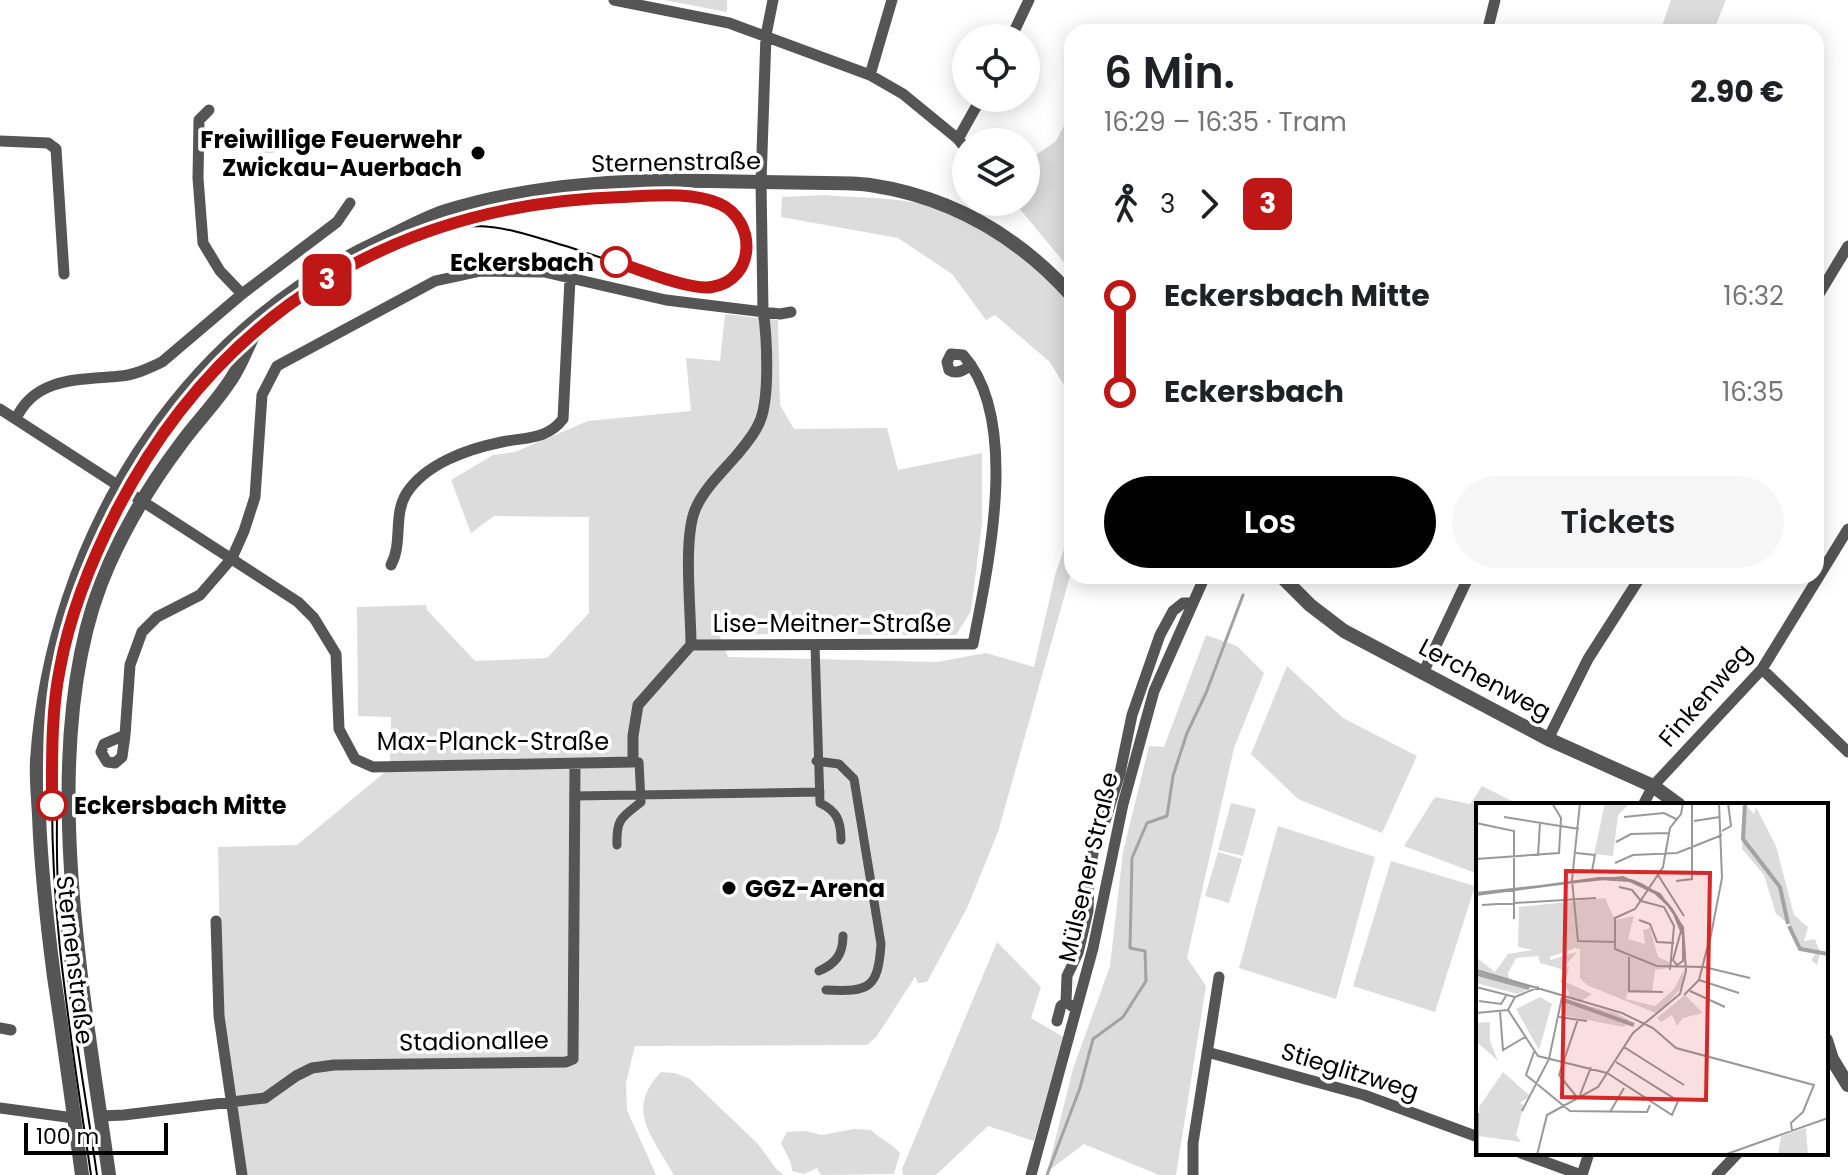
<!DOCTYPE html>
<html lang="de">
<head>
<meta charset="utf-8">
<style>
	:root { --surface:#fff; --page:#f6f6f6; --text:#202124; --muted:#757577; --accent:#000 }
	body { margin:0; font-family:Poppins,sans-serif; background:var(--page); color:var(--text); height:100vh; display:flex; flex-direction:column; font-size:30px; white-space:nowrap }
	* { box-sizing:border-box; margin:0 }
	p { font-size:26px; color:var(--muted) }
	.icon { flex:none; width:44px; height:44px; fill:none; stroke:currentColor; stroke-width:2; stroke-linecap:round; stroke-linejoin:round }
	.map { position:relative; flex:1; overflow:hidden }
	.side { position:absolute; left:1064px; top:24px; width:760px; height:560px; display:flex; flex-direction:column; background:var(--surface); border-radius:24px; box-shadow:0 4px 20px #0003 }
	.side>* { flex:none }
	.badge { padding:0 16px; border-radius:12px; font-size:28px; line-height:52px }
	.buttons { position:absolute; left:952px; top:24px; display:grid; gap:16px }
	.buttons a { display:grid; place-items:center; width:88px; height:88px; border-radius:50%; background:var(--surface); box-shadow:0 4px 20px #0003; font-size:40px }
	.scale { position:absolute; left:24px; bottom:20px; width:144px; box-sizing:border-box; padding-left:8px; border:4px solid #000; border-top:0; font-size:22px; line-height:28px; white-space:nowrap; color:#000; -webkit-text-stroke:6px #fff; paint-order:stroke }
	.map>.badge { position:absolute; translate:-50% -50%; box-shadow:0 0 0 4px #fff }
	.legs { display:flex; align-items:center; gap:12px; height:88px; padding:0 40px; font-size:26px }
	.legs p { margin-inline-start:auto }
	.summary { display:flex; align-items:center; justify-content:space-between; height:136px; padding:0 40px }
	h1 { font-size:44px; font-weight:600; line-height:60px }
	.button { display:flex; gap:16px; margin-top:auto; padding:16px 40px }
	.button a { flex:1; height:92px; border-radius:48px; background:var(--accent); color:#fff; font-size:32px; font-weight:600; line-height:92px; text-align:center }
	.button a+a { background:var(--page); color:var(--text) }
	ul { padding:0 40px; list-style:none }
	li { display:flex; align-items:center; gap:28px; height:96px; font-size:30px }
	li i { display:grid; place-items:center; width:12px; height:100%; margin:0 10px; background:currentColor }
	li i::after { content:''; width:20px; height:20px; margin:-10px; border:6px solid; border-radius:50%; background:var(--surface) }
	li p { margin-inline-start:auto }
	li:first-child i { background:linear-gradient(#0000 50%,currentColor 0) }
	li:last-child i { background:linear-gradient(currentColor 50%,#0000 0) }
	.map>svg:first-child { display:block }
	.green { fill:#dcdcdc }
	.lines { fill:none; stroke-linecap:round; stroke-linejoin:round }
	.stream { stroke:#a3a3a3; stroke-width:3 }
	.pedestrian { stroke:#555; stroke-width:9 }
	.minor { stroke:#555; stroke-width:11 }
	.tertiary { stroke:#555; stroke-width:14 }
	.tram { stroke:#000; stroke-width:2 }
	.line-1-casing { stroke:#fff; stroke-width:18 }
	.line-1 { stroke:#be1716; stroke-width:12 }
	.poi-dot { fill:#000; stroke:#fff; stroke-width:3 }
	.stop-1-dot { fill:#fff; stroke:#be1716; stroke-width:4 }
	.labels { text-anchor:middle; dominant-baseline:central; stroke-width:7; stroke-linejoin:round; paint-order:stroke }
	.poi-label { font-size:24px; font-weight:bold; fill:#000; stroke:#fff; text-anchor:end }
	.street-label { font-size:24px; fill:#000; stroke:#fff }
	.stop-label { font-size:24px; font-weight:bold; fill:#000; stroke:#fff; text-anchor:end }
	.inset-river { fill:none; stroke:#a3a3a3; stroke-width:4 }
	.inset-road { fill:none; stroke:#999; stroke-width:2 }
	.view { fill:#d62828; fill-opacity:0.15; stroke:#d62828; stroke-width:4 }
	.inset-edge { fill:none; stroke:#000; stroke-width:4 }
</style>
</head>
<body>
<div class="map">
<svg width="1848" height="1175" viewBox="0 0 1848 1175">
	<rect width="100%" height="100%" fill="#fff"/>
	<path class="green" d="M 664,0 L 727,0 L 727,12 Z
		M 1671,0 L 1726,0 L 1713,32 L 1660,32 Z
		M 1072,110 L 1072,272 L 1014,202 L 1026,202 L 1026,162 L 1056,141 Z
		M 279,129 L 292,142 L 273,153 L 265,153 L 265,141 L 269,141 Z
		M 825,195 C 859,198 898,197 931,206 C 987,224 1034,261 1072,306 L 1072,399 L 1050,362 L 995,315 L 986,320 L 952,274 L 898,238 L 781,217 L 782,197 Z
		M 725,314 L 778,320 L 780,405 L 794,429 L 887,428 L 898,470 L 982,453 L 982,523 L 971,611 L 956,635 L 719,634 L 728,657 L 937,662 L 986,653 L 1034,667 L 1055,575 L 1072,526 L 1072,569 L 998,832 L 967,908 L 927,982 L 918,983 L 915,977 L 877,1036 L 867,1045 L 635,1046 L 626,1083 L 627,1110 L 656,1175 L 247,1175 L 221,1003 L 218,847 L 297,845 L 390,768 L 391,717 L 358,716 L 357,607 L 426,605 L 427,610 L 475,661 L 547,658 L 589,613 L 589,517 L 494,516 L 471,533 L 451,480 L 493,455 L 515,452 L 588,421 L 691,411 L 686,358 L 720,361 Z
		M 1206,635 L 1237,646 L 1264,673 L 1234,748 L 1187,958 L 1206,986 L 1176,1175 L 1159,1175 L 1084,1144 L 1047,1172 L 1073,1069 L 1110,966 L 1123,852 L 1149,746 L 1164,747 Z
		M 1287,666 L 1343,718 L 1417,756 L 1382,833 L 1298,799 L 1251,754 Z
		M 1482,786 L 1518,804 L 1478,805 L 1478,874 L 1404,846 L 1435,797 L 1470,804 Z
		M 1231,803 L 1256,809 L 1243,856 L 1218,850 Z
		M 1278,826 L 1375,857 L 1336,999 L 1239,968 Z
		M 1218,852 L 1242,859 L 1229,903 L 1205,896 Z
		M 1391,861 L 1475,886 L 1435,1012 L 1353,986 Z
		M 997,942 L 1041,987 L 1031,1018 L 1063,1037 L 1034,1141 L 988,1126 L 936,1175 L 903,1175 L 902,1169 Z
		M 661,1072 L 675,1073 L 690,1079 L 758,1144 L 777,1170 L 784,1175 L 674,1175 C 653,1137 624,1110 661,1072 Z
		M 854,1129 L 871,1130 C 882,1141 889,1141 900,1153 L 894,1174 L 821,1175 L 817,1168 L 804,1174 L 792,1171 L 791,1163 L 781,1143 L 787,1132 L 805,1131 L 822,1135 Z"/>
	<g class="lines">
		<path class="stream" d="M 1047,1175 L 1080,1088 L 1093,1039 L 1123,1017 L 1146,981 L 1145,951 L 1130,948 L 1132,858 L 1147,823 L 1167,816 L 1173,776 L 1187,733 L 1206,693 L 1243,595"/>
		<path class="pedestrian" d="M 815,645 L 820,803 C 837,811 841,821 841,840
			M 816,761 L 839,764 L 854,779 L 881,944 C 878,989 869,992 826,990
			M 574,796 L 820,792
			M 617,845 C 616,817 623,817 641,802 L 639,762
			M 819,971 C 835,964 843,955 843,936"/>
		<path class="minor" d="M 614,0 L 729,23 L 870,75 L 903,94 L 958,139 L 966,149
			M 1487,32 L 1495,0
			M 1011,38 L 1029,0
			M 870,75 L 892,0
			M 209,110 L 199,120 L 198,178 L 203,243 L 220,271 L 242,294
			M 958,139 L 981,98
			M 0,141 L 48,143 L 56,149 L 64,274
			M 1816,299 L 1848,246
			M 0,409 L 298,602 L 314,618 L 336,654 L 339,729 L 355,759 L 373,767 L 633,762 L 633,736 L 638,705 L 691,645 C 691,610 683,540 695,510 C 703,490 722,472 736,456 C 745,445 755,434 760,421 C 770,397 767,336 763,310 L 761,182 L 766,35 L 773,0
			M 16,419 C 35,376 82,380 121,376 C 135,375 149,368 162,362 L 242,294 L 337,222 L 350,203
			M 391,565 C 403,543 393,516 406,494 C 425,464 467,449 502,442 C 525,437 547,440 563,419 L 570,279
			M 691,645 L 973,644 C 988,567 1021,419 963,355 L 951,354 L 947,362 L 949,370 C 957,375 964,370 971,365
			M 1762,669 L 1848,752
			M 1424,671 L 1469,576
			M 125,735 L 130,665 L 142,632 L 157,617 L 200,595 L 232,558 L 244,531 L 255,497 L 262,395 L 277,366 L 435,281 L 481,271 L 544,272 L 666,300 L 780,314 L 791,312
			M 125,735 L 122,757 L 115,763 L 107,762 L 101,752 L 104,744 Z
			M 1548,739 L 1588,659 L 1641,576
			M 1643,805 L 1653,786 L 1762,669 L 1848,529
			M 216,921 L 219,1016 L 242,1175
			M 1076,1009 L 1066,1002 L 1067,976 L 1078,953 L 1088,911 L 1089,875 L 1095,843 L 1106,818 L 1120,773 L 1132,715 L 1160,635 L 1173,611 L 1183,603 L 1193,603
			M 1057,1021 L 1061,1006 L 1066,1002
			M 0,1028 L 11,1030
			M 1207,1052 L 1364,1095 L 1478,1137
			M 0,1108 L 74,1118
			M 101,1116 L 124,1115 L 265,1098 L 296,1076 L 312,1068 L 334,1065 L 566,1062 L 573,1059 L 575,764
			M 1521,1153 L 1581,1175
			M 1031,1175 L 1093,948 L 1123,804 L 1154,691 L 1205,576
			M 1193,1175 L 1193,1143 L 1219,977
			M 1582,1175 L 1589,1153
			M 1717,1175 L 1738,1153"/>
		<path class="tertiary" d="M 1281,576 L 1310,605 L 1344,631 L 1548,739 L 1653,786 L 1679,805
			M 1826,1040 L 1832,1059 L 1848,1085
			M 82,1175 C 73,1109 64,1043 54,977 C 47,923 41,869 39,815 C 38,797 36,779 37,760 C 52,541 178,335 380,241 C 402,231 424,218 446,211 C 530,185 619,179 707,181 C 746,182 785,182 825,183 C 839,183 855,183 870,185 C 951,197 1018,236 1072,296
			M 109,1175 C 84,995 32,734 109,564 C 128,522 152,482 180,445 C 197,421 220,399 235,373 C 244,358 250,340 259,324"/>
		<path class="tram" d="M 91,1175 C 71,1037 47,902 53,762 C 54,732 54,700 59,670 C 83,530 180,385 293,302 C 332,273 376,250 421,233 C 450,222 480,213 510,207 C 554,199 677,187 716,203 C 728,207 739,215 744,228 C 759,263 730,287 697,287 C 655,275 613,262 572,248 C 541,239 510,227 478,226 C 415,226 328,282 281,320 C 175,405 92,531 66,666 C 58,711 57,759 57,804 C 57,836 56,869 59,901 C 67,992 84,1084 97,1175"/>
	</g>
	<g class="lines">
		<defs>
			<path id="line-1" d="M 52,805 C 52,760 51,712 60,668 C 70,613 92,559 117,510 C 221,310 397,204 621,197 C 651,196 691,191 720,204 C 757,221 756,280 712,287 C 690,291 639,269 616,262"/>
		</defs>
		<use href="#line-1" class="line-1-casing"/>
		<use href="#line-1" class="line-1"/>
	</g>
	<g class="poi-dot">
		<circle cx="478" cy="153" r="8"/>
		<circle cx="729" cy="888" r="8"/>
	</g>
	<g class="stop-1-dot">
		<circle cx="616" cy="262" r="14"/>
		<circle cx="52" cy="805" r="14"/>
	</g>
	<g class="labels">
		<g class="poi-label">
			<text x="462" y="139">Freiwillige Feuerwehr<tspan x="462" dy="28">Zwickau-Auerbach</tspan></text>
			<text x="745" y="888" text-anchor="start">GGZ-Arena</text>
		</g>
		<g class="street-label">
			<text transform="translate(676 162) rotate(-1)">Sternenstraße</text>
			<text x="832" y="623">Lise-Meitner-Straße</text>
			<text transform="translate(1485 679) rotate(28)">Lerchenweg</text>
			<text transform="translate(1705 695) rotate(-49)">Finkenweg</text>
			<text x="493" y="741">Max-Planck-Straße</text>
			<text transform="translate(1088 867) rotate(-77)">Mülsener Straße</text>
			<text transform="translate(75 960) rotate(83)">Sternenstraße</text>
			<text transform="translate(474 1041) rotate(-1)">Stadionallee</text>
			<text transform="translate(1350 1071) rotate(17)">Stieglitzweg</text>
		</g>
		<g class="stop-label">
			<text x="594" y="262">Eckersbach</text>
			<text x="74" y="805" text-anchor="start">Eckersbach Mitte</text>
		</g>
	</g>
	<g transform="translate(1476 803)">
		<rect width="352" height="352" fill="#fff"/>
		<path d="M 129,0 L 154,0 L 142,12 L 137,53 L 118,51 ZM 268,0 L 278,11 L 280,4 L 300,43 L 318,112 L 332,124 L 328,138 L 339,136 L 344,150 L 341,162 L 335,157 L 340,150 L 324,147 L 313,121 L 300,111 L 288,72 L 266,46 ZM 129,95 L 139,117 L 158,113 L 152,136 L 169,141 L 167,127 L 174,125 L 182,154 L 193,159 L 193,165 L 179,167 L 176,190 L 151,190 L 150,196 L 179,203 L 198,186 L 208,166 L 206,184 L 182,211 L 111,182 L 104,175 L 104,146 L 99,145 L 74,154 L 74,157 L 101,149 L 88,164 L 93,164 L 90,179 L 116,191 L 104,199 L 92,195 L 93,189 L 84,179 L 88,167 L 64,160 L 62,153 L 40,155 L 32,170 L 34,180 L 59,183 L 42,191 L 0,180 L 0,154 L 19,169 L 32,151 L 57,147 L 42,144 L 43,104 ZM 209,192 L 227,210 L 207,215 L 201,223 L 196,212 L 185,219 L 181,215 ZM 64,194 L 76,201 L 63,247 L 40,206 ZM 88,196 L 140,210 L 153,217 L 148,224 L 86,212 ZM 14,219 L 14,238 L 22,258 L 0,238 L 0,220 ZM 27,269 L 54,293 L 44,300 L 48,302 L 40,332 L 45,339 L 3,333 L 3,304 ZM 330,325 L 332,352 L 302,352 L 305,333 Z" fill="#dcdcdc"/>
		<path class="inset-river" d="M 269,0 L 267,36 L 304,84 L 312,121M 313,123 L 324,146 L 352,151M 2,171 L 53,185M 88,197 L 158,222"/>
		<path class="inset-road" d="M 104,0 L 96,77 L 102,138 L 139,139M 207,0 L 205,11 L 194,25 L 187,64 L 159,106 L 139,115 L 139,146 L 181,163 L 228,164 L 274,175M 28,14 L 103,26M 148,14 L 188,10 L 200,16M 218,18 L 244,14M 0,20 L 38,28 L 38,116M 246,28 L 255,23 L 252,0M 140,39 L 155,31 L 193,30M 100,50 L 119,52 L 116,68M 62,53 L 64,20M 0,56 L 83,50 L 85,15 L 76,0M 139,60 L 157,52 L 201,50 L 246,32M 182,72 L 208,113M 200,78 L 216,76 L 216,0M 143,84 L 156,87 L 165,98M 0,90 L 147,74 L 184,91 L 207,124 L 210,168 L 204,191 L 157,230 L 122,284 L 71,312 L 61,352M 0,92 L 123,75 L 143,75 L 155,77 L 165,81 L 179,89 L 190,99 L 196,106 L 203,118 L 207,132 L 207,158 L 201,162 L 197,157 L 205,128 L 196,106 L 179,90 L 154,78 L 123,76 L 0,92M 165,98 L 188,104 L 198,123 L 194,167M 6,102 L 120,95M 163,117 L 174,121 L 181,139 L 198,140M 234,137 L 246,75 L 243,0M 153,154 L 153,188 L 187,189M 0,167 L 146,210 L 177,225 L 200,245 L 338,282 L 327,309 L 315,320 L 316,328M 223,177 L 263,190M 0,184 L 39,194M 214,188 L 249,204M 208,192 L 223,177 L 234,134M 3,198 L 25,201 L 30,193M 32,207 L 62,253 L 131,270 L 196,312 L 202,298 L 140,259M 24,208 L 27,247 L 49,234M 0,210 L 32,207 L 39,194 L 63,184M 83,214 L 111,218M 148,244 L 208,282M 58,249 L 50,272 L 94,308 L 171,309 L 174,302M 104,292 L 115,264M 100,293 L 83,272 L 102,216M 46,308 L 73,256 L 86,194M 134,309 L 148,285M 2,352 L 2,310M 248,352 L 352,315"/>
		<path class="view" d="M 90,68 L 234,70 L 230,297 L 86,294 Z"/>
		<rect width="352" height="352" class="inset-edge"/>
	</g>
</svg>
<div class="buttons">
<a><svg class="icon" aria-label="locate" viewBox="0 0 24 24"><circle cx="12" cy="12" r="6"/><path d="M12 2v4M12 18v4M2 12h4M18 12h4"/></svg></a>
<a><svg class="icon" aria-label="layers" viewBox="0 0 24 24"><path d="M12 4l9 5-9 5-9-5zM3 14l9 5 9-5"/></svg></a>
</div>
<div class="scale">100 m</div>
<b class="badge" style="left:327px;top:280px;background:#be1716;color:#fff">3</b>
<section class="side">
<div class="summary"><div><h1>6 Min.</h1><p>16:29 – 16:35 · Tram</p></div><b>2.90 €</b></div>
<div class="legs"><svg class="icon" aria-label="walk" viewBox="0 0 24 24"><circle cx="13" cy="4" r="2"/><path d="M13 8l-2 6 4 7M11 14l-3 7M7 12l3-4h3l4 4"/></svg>3<svg class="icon" aria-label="forward" viewBox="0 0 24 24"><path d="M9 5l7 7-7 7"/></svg><b class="badge" style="background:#be1716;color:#fff">3</b></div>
<ul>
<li><i style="color:#be1716"></i><b>Eckersbach Mitte</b><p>16:32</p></li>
<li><i style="color:#be1716"></i><b>Eckersbach</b><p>16:35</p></li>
</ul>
<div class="button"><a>Los</a><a>Tickets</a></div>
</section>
</div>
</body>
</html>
